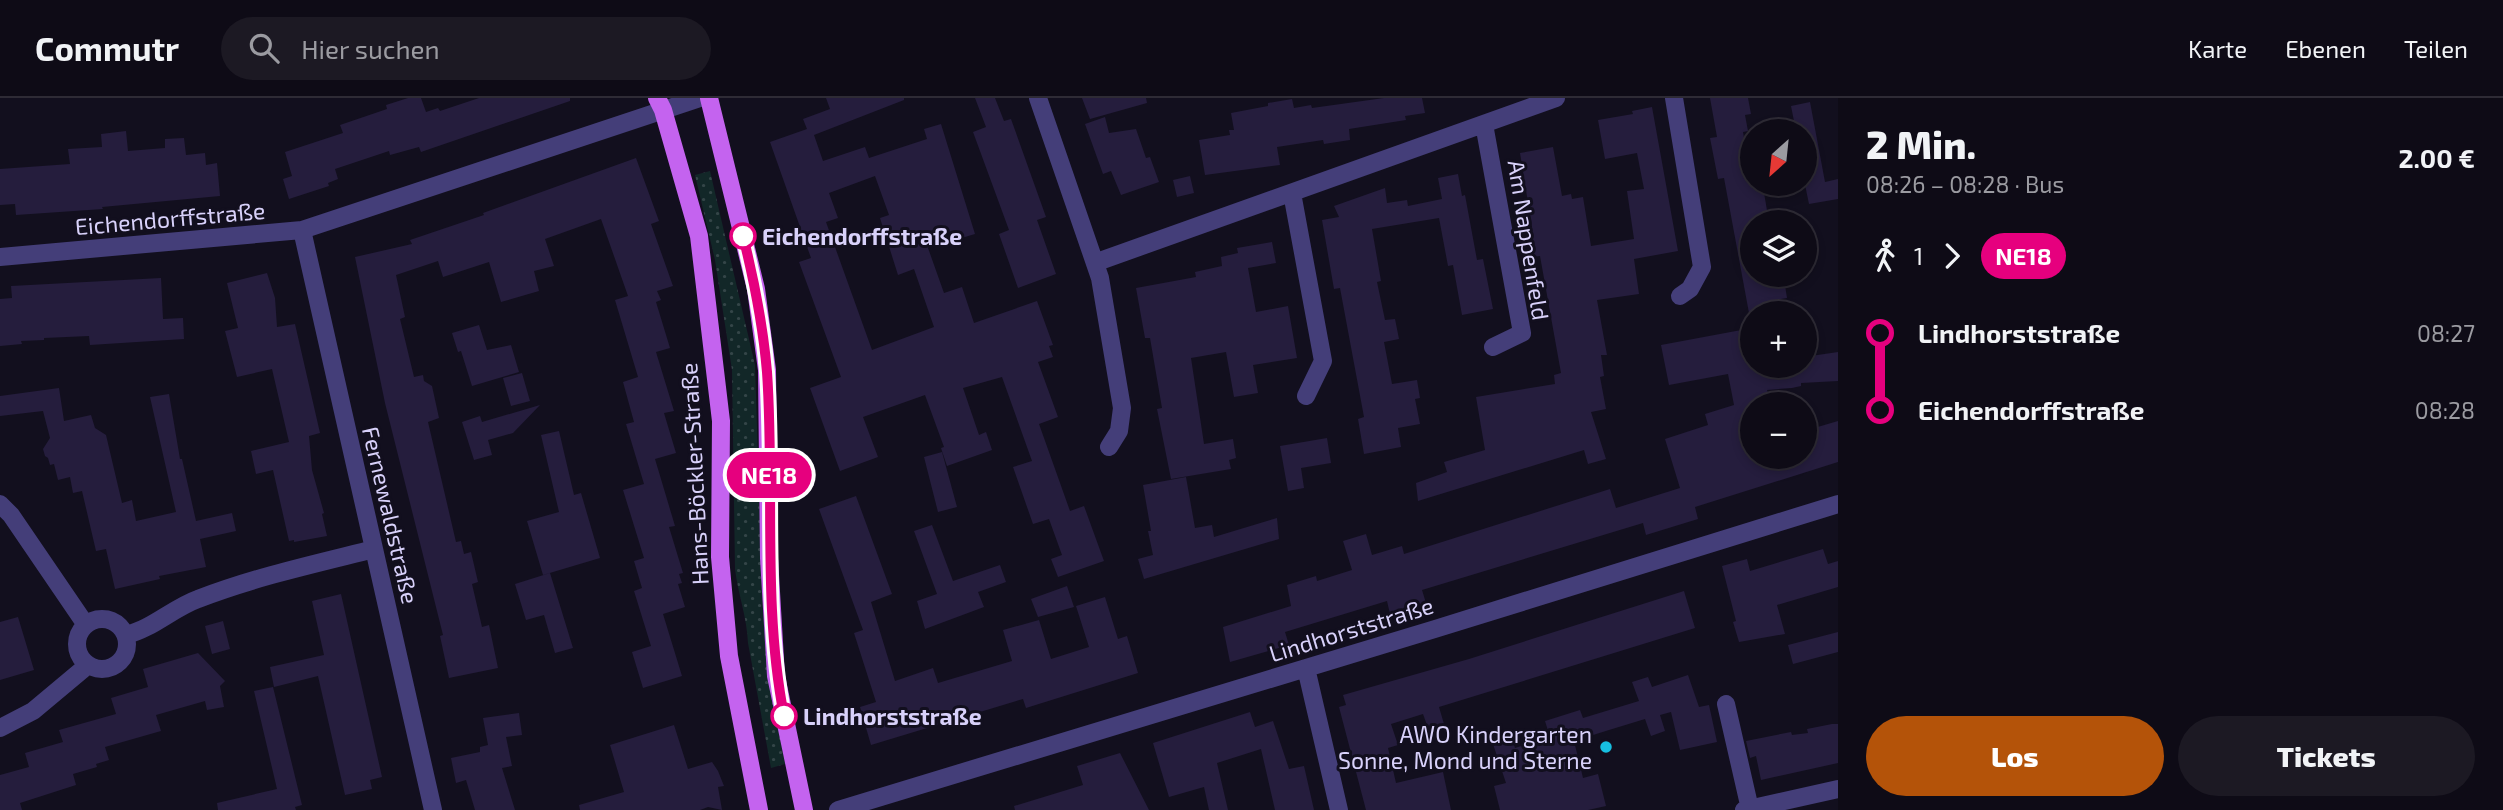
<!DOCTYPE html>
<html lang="de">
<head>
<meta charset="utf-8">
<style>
	:root { --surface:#0e0b16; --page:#1c1923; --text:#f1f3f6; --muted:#9b9ba1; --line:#2e2b35; --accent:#b45309 }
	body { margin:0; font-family:"Exo 2",sans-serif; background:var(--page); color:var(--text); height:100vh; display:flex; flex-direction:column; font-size:26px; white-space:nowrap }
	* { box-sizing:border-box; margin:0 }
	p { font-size:23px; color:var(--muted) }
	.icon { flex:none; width:38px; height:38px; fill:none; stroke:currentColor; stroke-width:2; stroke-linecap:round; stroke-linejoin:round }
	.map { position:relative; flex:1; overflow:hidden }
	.details { display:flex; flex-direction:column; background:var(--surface); width:665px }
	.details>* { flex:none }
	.badge { padding:0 14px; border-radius:23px; font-size:24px; line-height:46px }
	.needle { width:46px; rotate:207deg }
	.controls { position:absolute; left:1740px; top:21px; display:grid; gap:14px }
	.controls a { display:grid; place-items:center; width:77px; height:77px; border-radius:50%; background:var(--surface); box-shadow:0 4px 10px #0003,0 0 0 2px var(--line); font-size:35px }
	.map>.badge { position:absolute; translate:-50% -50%; box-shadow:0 0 0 4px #fff }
	.legs { display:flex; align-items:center; gap:10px; height:77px; padding:0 28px; font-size:23px }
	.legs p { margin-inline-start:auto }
	.overview { display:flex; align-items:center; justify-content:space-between; height:119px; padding:0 28px }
	h1 { font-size:38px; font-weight:800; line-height:52px }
	.action { display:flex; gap:14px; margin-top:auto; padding:14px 28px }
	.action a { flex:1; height:80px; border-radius:42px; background:var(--accent); color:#fff; font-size:28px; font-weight:800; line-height:80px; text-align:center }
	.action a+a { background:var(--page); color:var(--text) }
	ul { padding:0 28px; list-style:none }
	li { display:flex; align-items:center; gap:24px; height:77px; font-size:26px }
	li i { display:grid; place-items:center; width:10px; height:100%; margin:0 9px; background:currentColor }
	li i::after { content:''; width:18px; height:18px; margin:-9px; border:5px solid; border-radius:50%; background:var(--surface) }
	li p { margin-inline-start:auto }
	li:first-child i { background:linear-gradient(#0000 50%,currentColor 0) }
	li:last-child i { background:linear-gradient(currentColor 50%,#0000 0) }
	header { display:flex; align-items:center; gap:42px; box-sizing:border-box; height:98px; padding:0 35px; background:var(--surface); border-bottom:2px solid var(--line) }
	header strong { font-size:33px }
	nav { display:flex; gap:38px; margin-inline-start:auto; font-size:24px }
	.search { width:490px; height:63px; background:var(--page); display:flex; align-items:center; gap:18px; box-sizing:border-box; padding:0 24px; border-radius:38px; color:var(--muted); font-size:26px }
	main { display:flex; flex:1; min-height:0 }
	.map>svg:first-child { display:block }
	.grass { fill:url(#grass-dots) }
	.building { fill:#251d3d; fill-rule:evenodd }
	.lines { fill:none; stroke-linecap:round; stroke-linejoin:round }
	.minor { stroke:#443e79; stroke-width:18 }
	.major { stroke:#c463ef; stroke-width:18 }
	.line-1-casing { stroke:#fff; stroke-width:16 }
	.line-1 { stroke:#e6007e; stroke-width:10 }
	.stop-1-dot { fill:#fff; stroke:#e6007e; stroke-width:3.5 }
	.poi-dot { fill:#17bfe0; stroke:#120f1e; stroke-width:2.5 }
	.labels { text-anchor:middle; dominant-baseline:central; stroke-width:6; stroke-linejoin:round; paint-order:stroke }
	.street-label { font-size:23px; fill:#d8d1fa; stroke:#120f1e }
	.stop-label { font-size:23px; font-weight:bold; fill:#d8d1fa; stroke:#120f1e; text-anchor:start }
	.poi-label { font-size:23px; fill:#d8d1fa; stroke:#120f1e; text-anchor:end }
</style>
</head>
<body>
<header>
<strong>Commutr</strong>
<div class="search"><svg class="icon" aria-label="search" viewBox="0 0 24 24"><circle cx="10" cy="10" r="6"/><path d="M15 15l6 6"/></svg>Hier suchen</div>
<nav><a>Karte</a><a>Ebenen</a><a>Teilen</a></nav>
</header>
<main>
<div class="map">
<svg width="1838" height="712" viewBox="0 0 1838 712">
	<defs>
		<pattern id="grass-dots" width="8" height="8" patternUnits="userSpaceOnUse" patternTransform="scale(1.75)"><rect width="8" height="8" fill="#122728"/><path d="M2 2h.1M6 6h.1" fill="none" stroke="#344548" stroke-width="1.8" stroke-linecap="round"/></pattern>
	</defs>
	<rect width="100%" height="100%" fill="#120f1e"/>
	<path class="grass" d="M 710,73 L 755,267 L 763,518 L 773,604 L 785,666 L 771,670 L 748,545 C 747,519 738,496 735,471 L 732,272 L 715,162 L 695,77 Z"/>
	<path class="building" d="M 408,0 L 421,0 L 426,14 L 438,10 L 440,13 L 479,0 L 570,0 L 570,3 L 421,54 L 419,49 L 390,57 L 389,53 L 335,71 L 338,81 L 328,85 L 329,88 L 289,101 L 283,81 L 292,78 L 285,54 L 343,35 L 340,27 L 387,11 L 386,7 Z
		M 826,0 L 904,0 L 904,2 L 814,37 L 823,63 L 865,49 L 869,60 L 927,41 L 924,31 L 941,26 L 975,136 L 928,150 L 944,195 L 962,189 L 974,225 L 1037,203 L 1053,247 L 1049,248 L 1053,259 L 1038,264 L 1058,319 L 1039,326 L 1070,413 L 1084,408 L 1104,463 L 1058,479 L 1051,461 L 1062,457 L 1049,421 L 1033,426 L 1013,369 L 1032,363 L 1002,279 L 963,290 L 979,337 L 986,334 L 992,352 L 947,368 L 941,350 L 944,349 L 925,297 L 863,319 L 878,359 L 840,373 L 810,290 L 841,279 L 799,164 L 811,160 L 770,44 L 807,31 L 803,21 L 830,11 ZM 875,78 L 889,117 L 880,120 L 898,177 L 914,171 L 934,229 L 872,252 L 826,124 L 838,120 L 829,95 Z
		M 975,0 L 995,0 L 1004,23 L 1011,21 L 1046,119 L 1037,122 L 1056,176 L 1018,190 L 999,136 L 1009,132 L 973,34 L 986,29 Z
		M 1082,0 L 1146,0 L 1147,5 L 1090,21 Z
		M 1384,0 L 1422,0 L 1425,15 L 1405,18 L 1406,22 L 1349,31 L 1350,42 L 1324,46 L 1323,42 L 1277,49 L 1280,67 L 1205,77 L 1199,42 L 1230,37 L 1229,32 L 1234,32 L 1231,15 L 1268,8 L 1268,5 L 1292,1 L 1294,10 L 1311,7 L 1312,10 Z
		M 1710,0 L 1748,0 L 1751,16 L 1745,17 L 1748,33 L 1743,34 L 1752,86 L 1753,91 L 1763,89 L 1769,124 L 1752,124 L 1752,177 L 1775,177 L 1776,182 L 1784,181 L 1787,200 L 1770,203 L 1772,215 L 1749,215 L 1724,80 L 1718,81 L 1710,40 L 1717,39 Z
		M 1810,4 L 1825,84 L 1838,81 L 1838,101 L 1809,106 L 1804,82 L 1804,33 L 1796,33 L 1791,8 Z
		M 1652,9 L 1678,153 L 1634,161 L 1639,196 L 1597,202 L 1607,257 L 1601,257 L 1604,278 L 1600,279 L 1606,311 L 1591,314 L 1606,361 L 1588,366 L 1584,352 L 1418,403 L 1416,385 L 1447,374 L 1444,364 L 1485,352 L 1476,299 L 1555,286 L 1554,277 L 1561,275 L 1540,158 L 1532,159 L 1527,129 L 1532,129 L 1520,55 L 1553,49 L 1562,98 L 1571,96 L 1572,101 L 1583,99 L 1591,148 L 1634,141 L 1627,93 L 1644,91 L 1637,55 L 1605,61 L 1598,22 L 1633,16 L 1632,13 Z
		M 1105,19 L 1109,35 L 1136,31 L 1146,60 L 1150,59 L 1159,84 L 1121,97 L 1111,73 L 1103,76 L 1085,26 Z
		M 126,33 L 128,53 L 165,50 L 165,41 L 184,40 L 186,57 L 205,55 L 206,67 L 217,65 L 220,98 L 102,109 L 103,111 L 16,117 L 15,106 L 0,107 L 0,71 L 70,66 L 68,51 L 102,49 L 101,36 Z
		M 636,60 L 659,123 L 651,126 L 673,188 L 657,193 L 661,202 L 656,204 L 670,250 L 656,254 L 674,313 L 664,315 L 676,355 L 655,361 L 675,428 L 669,429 L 683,475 L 679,476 L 682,485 L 678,486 L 685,509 L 663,516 L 682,578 L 643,590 L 632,554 L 651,548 L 634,493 L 642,490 L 634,463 L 644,460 L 623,392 L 644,386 L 626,326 L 634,324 L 623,284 L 638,279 L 615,202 L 628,198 L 601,121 L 545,141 L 554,168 L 534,173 L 539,193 L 501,204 L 489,164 L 443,179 L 438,163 L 396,177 L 405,219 L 400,221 L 414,279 L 423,277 L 424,283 L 432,288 L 439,320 L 428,324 L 456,444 L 461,443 L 464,456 L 471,454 L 478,484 L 472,486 L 482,529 L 489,527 L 498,570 L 449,580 L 440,538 L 443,537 L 385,305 L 355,159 L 412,146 L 410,142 L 484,117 L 483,115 Z
		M 1458,76 L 1462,98 L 1465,97 L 1477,162 L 1483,161 L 1493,211 L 1462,217 L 1453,167 L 1448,168 L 1439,120 L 1372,131 L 1381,183 L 1377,184 L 1385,222 L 1395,221 L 1399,241 L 1384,244 L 1392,286 L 1417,282 L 1420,300 L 1415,301 L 1420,326 L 1398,330 L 1401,349 L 1364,356 L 1358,321 L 1364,319 L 1340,190 L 1334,191 L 1322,122 L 1339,119 L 1334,108 L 1385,90 L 1387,105 L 1407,102 L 1408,108 L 1442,101 L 1438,80 Z
		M 1190,78 L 1194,95 L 1177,99 L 1173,82 Z
		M 1272,144 L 1276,165 L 1248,170 L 1256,214 L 1288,208 L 1297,260 L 1253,267 L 1258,295 L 1234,299 L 1226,254 L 1191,260 L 1204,346 L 1233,341 L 1236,360 L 1229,362 L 1231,371 L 1171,381 L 1157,311 L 1162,310 L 1150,240 L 1145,240 L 1136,190 L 1196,179 L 1195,174 L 1222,168 L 1221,159 L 1238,155 L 1237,150 Z
		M 267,175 L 275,200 L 277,229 L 295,226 L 320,335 L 309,338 L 312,372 L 324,415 L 322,416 L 327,438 L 294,444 L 294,442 L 289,443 L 273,372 L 256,376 L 251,353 L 289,344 L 272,271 L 237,279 L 225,233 L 238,230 L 227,185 Z
		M 161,180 L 163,221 L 183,220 L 184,241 L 90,247 L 89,238 L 44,240 L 44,242 L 21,243 L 22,246 L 0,248 L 0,201 L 12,200 L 11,188 Z
		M 479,227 L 487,252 L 511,247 L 519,274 L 472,288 L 461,253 L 458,254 L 452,235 Z
		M 1752,230 L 1752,268 L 1804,268 L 1804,259 L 1838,254 L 1838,283 L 1801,285 L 1801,288 L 1792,290 L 1767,292 L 1772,306 L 1752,306 L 1752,359 L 1804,359 L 1804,333 L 1838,323 L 1838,364 L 1695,409 L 1698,421 L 1646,437 L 1643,425 L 1422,492 L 1426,505 L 1390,516 L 1387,503 L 1285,534 L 1289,547 L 1230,564 L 1223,529 L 1291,508 L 1287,487 L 1316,478 L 1317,483 L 1352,472 L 1343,443 L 1366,436 L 1372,457 L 1402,448 L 1404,456 L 1610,391 L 1616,410 L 1680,390 L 1665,341 L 1708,327 L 1705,316 L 1734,307 L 1728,276 L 1669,287 L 1661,247 Z
		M 522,275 L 530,303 L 511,308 L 503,280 Z
		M 59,290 L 64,323 L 91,317 L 95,330 L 106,337 L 122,405 L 132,402 L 136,423 L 176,414 L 150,299 L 169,296 L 180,361 L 182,361 L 196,423 L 232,415 L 236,433 L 200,441 L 206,469 L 159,478 L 160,481 L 115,491 L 106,451 L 96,453 L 82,393 L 73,395 L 70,379 L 58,382 L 54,366 L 50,367 L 48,360 L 45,358 L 43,351 L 50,340 L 43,313 L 0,318 L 0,298 Z
		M 540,307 L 513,335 L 488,342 L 492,357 L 474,362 L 462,324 L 480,318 L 482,324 Z
		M 559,333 L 574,397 L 581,395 L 600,460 L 543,477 L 527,423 L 559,414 L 541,337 Z
		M 1327,340 L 1331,365 L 1301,370 L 1304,390 L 1288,393 L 1280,348 Z
		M 942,354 L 957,409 L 938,414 L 924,359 Z
		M 1186,379 L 1195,430 L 1212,427 L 1214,439 L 1277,420 L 1279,441 L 1144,481 L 1138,461 L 1153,457 L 1148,433 L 1151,433 L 1143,387 Z
		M 856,398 L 892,496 L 871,504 L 895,583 L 933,570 L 938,585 L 1012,563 L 1003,532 L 1039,522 L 1051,561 L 1089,549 L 1076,508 L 1105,499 L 1118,541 L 1127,538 L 1138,575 L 1026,610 L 1023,601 L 871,647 L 860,609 L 876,604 L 854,535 L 863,532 L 819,411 Z
		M 932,427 L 953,483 L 1000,467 L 1006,484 L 978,494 L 984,509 L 925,531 L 917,503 L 937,496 L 914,433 Z
		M 1823,451 L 1828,466 L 1838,463 L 1838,489 L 1777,507 L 1785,536 L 1739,544 L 1733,524 L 1736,523 L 1722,468 L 1747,461 L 1750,473 Z
		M 550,475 L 573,550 L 555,555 L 544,517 L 526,522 L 515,486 Z
		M 1067,488 L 1074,509 L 1038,519 L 1031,501 Z
		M 1684,493 L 1695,530 L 1439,609 L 1444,626 L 1428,630 L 1423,616 L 1391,626 L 1398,647 L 1388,650 L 1396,685 L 1443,674 L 1451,712 L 1366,712 L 1339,609 L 1346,607 L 1343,597 L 1469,561 Z
		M 341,496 L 382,679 L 370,682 L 372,691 L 345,697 L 318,578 L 274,589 L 270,569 L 324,557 L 312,503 Z
		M 18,519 L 34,572 L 0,582 L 0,524 Z
		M 223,523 L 230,551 L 212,556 L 205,528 Z
		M 1838,534 L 1838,554 L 1793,566 L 1788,547 Z
		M 198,555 L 225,583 L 220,588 L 224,609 L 207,612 L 205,603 L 156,617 L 161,633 L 105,649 L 109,662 L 96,666 L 97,669 L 73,676 L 76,687 L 20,705 L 22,712 L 0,712 L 0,677 L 29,669 L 25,655 L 63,644 L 59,632 L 116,616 L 111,600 L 148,589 L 143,571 Z
		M 1688,577 L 1699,609 L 1709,607 L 1717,644 L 1680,652 L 1671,614 L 1660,617 L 1665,633 L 1651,638 L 1645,621 L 1609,632 L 1574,643 L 1583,680 L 1598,676 L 1606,708 L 1588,712 L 1500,712 L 1494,688 L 1506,685 L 1491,640 L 1510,634 L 1515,650 L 1550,639 L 1545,623 L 1580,612 L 1583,620 L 1639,603 L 1632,584 L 1648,579 L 1652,589 Z
		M 273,589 L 302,707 L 295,709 L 296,712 L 218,712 L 217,705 L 277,691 L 254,593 Z
		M 1250,614 L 1255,629 L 1273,623 L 1289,671 L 1304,668 L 1314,712 L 1275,712 L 1261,651 L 1217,665 L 1228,712 L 1209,712 L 1204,689 L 1169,699 L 1153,645 Z
		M 519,615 L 522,637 L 506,639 L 512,668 L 502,670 L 515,712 L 475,712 L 466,682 L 456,685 L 451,660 L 480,654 L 480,649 L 488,647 L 483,620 Z
		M 1832,626 L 1838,626 L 1838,665 L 1761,682 L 1756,658 L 1750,660 L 1746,643 L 1791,634 L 1792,637 L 1808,635 L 1807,631 Z
		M 674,627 L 688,671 L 712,664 L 718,673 L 724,688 L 718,689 L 722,712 L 708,709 L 700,712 L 580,712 L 579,707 L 624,694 L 610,647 Z
		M 1120,655 L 1149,712 L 1015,712 L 1014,708 L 1083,687 L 1077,668 Z"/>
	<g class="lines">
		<path class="minor" d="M 1038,0 L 1100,180 L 1122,310 L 1119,333 L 1109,349
			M 1674,0 L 1702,169 L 1690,191 L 1680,198
			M 1484,26 L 1522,235 L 1493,249
			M 1292,95 L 1323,263 L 1306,298
			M 302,132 L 433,712
			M 0,159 L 302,132 L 700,0
			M 1097,164 L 1556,0
			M 0,406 L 11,417 L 86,527
			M77 546a25 25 0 1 1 50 0a25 25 0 1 1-50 0Z
			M 126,537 C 152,531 173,510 198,501 C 255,479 314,466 374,451
			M 1306,570 L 1339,712
			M 1726,606 L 1750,711
			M 0,630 L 33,613 L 88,567
			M 838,712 L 1435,531 L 1838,406
			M 1744,712 L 1838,691"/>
		<path class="major" d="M 657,0 L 663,12 L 699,138 L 721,323 L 720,459 L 729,558 L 759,712
			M 709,0 L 756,191 L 767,272 L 769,460 L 776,578 L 804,712"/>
	</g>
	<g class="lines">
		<defs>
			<path id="line-1" d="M 743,138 C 754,182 763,227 767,274 C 775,388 762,505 784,618"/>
		</defs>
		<use href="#line-1" class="line-1-casing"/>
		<use href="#line-1" class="line-1"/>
	</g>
	<g class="stop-1-dot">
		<circle cx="743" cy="138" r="12"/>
		<circle cx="784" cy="618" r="12"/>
	</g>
	<circle class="poi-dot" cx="1606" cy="649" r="7"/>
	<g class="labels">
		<g class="street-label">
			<text transform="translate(170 120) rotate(-5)">Eichendorffstraße</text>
			<text transform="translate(1529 142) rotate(81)">Am Nappenfeld</text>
			<text transform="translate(694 376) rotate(-93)">Hans-Böckler-Straße</text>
			<text transform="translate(391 417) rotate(77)">Fernewaldstraße</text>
			<text transform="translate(1351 531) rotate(-17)">Lindhorststraße</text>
		</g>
		<g class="stop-label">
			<text x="762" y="138">Eichendorffstraße</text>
			<text x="803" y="618">Lindhorststraße</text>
		</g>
		<g class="poi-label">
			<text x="1592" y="636">AWO Kindergarten<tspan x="1592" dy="26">Sonne, Mond und Sterne</tspan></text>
		</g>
	</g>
</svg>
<div class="controls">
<a><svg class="needle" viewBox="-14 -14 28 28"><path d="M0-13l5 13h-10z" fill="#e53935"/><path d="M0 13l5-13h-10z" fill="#9b9ba1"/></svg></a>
<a><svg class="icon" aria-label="layers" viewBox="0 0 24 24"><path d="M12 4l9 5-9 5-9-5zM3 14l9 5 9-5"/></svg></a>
<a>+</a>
<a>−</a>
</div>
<b class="badge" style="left:769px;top:377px;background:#e6007e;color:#fff">NE18</b>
</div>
<section class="details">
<div class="overview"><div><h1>2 Min.</h1><p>08:26 – 08:28 · Bus</p></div><b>2.00 €</b></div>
<div class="legs"><svg class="icon" aria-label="walk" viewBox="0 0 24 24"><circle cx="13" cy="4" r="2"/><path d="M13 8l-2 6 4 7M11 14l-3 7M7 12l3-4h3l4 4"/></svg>1<svg class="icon" aria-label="forward" viewBox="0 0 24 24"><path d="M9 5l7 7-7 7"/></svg><b class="badge" style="background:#e6007e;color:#fff">NE18</b></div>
<ul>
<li><i style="color:#e6007e"></i><b>Lindhorststraße</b><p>08:27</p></li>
<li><i style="color:#e6007e"></i><b>Eichendorffstraße</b><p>08:28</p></li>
</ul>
<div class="action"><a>Los</a><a>Tickets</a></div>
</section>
</main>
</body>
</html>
